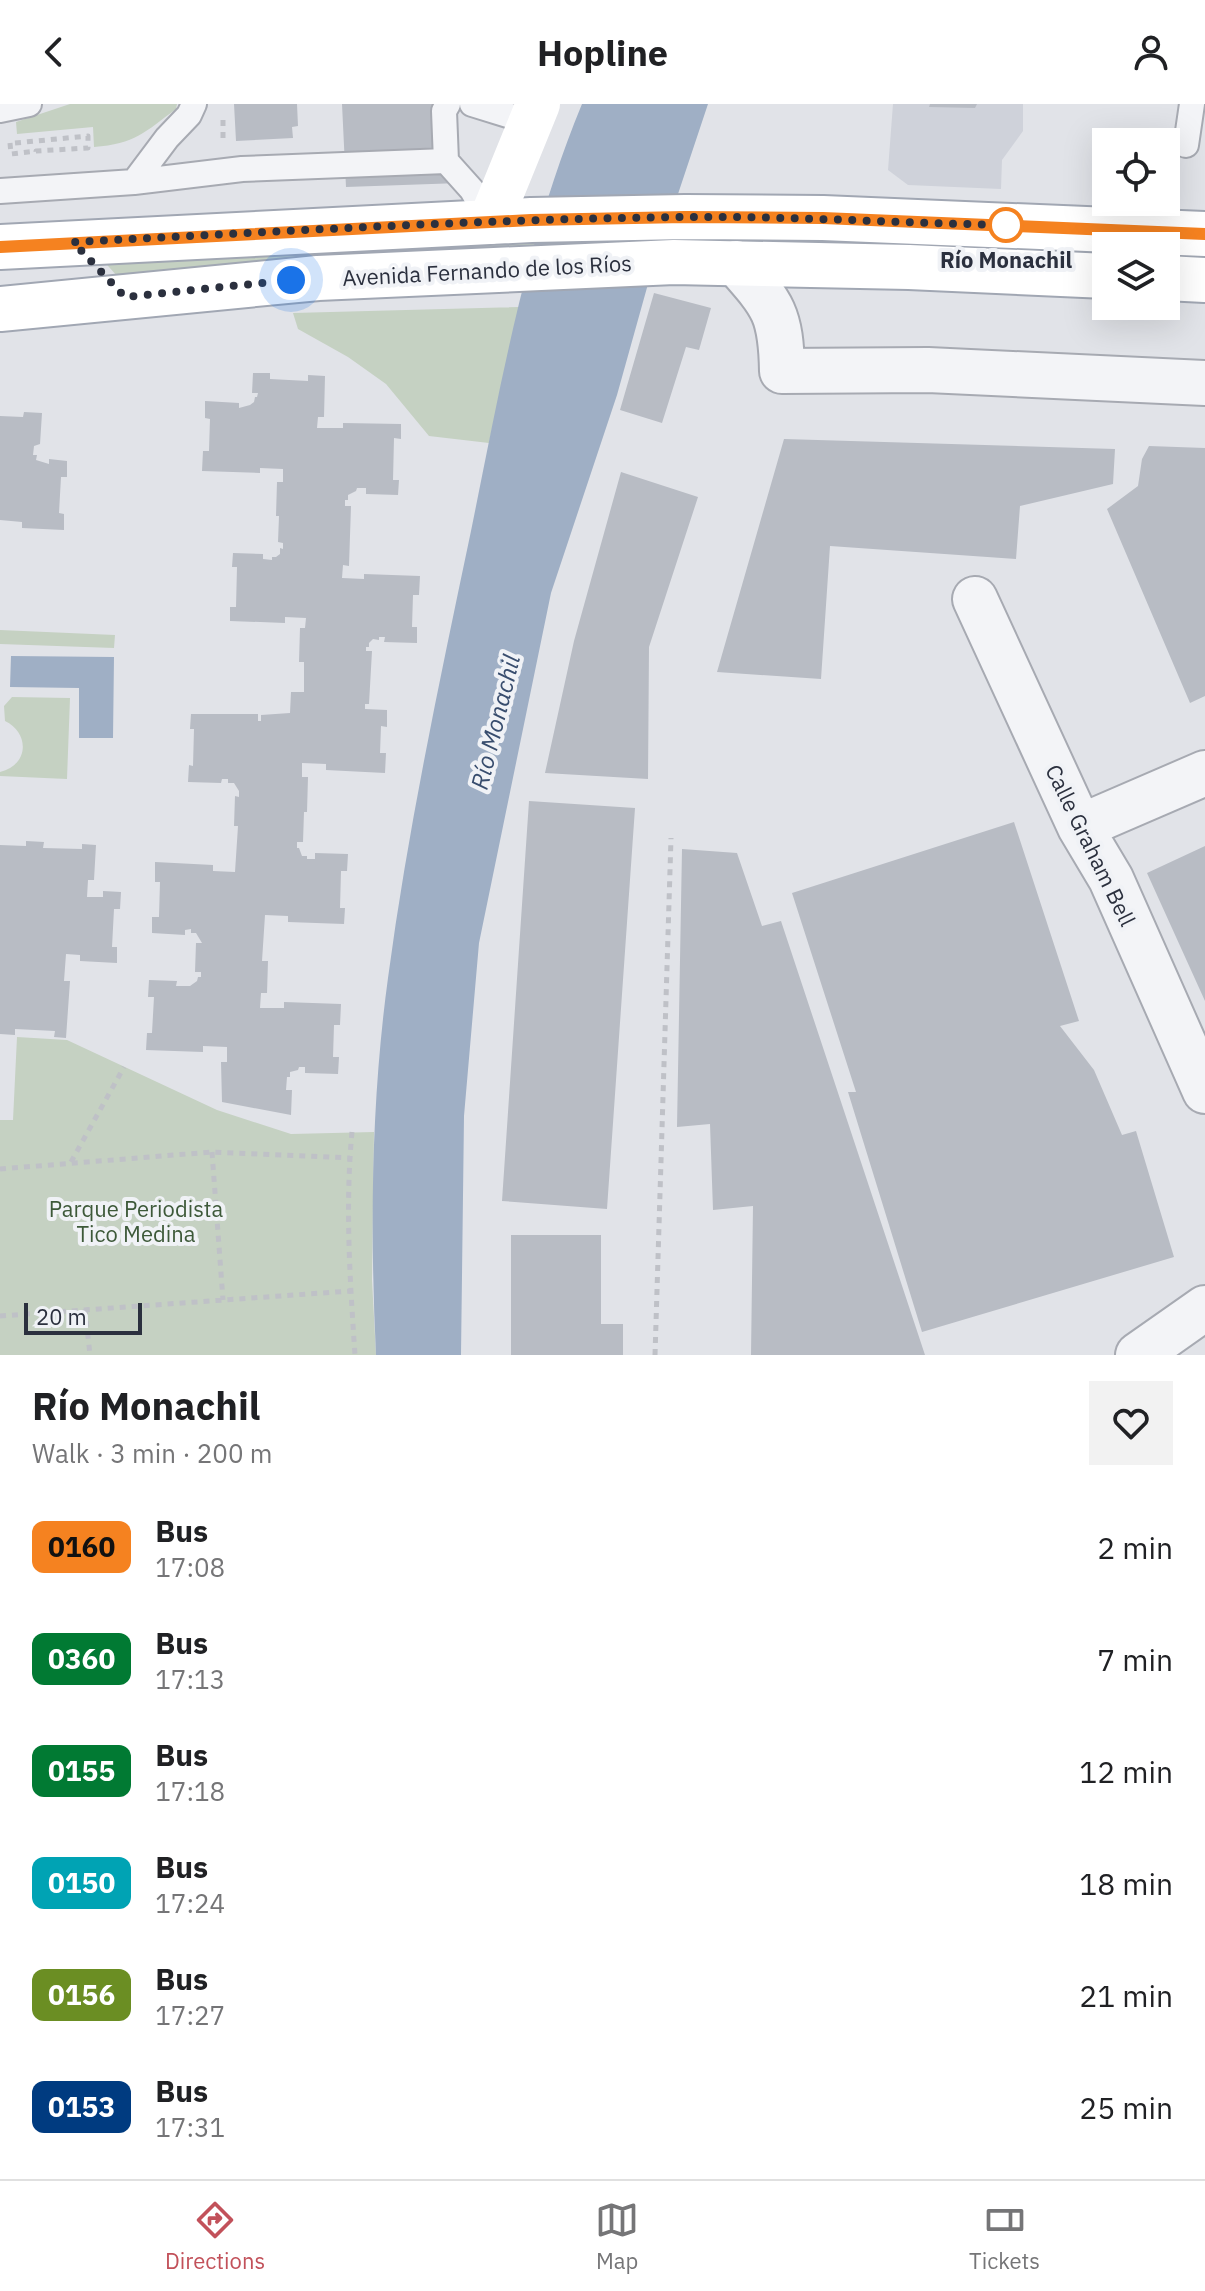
<!DOCTYPE html>
<html lang="en">
<head>
<meta charset="utf-8">
<style>
	:root { --surface:#fff; --page:#f2f2f2; --text:#202124; --muted:#757577; --line:#e0e0e0; --accent:#c2515a }
	body { margin:0; font-family:"IBM Plex Sans",sans-serif; background:var(--page); color:var(--text); height:100vh; display:flex; flex-direction:column; font-size:30px; white-space:nowrap }
	* { box-sizing:border-box; margin:0 }
	p { font-size:26px; color:var(--muted) }
	.icon { flex:none; width:44px; height:44px; fill:none; stroke:currentColor; stroke-width:2; stroke-linecap:round; stroke-linejoin:round }
	.map { position:relative; height:1251px; overflow:hidden }
	.details { display:flex; flex-direction:column; background:var(--surface); flex:1 }
	.details>* { flex:none }
	.badge { padding:0 16px; border-radius:12px; font-size:28px; line-height:52px }
	.controls { position:absolute; left:1092px; top:24px; display:grid; gap:16px }
	.controls a { display:grid; place-items:center; width:88px; height:88px; border-radius:0px; background:var(--surface); box-shadow:0 8px 32px #0002; font-size:40px }
	.scale { position:absolute; left:24px; bottom:20px; width:118px; box-sizing:border-box; padding-left:8px; border:4px solid #2b303e; border-top:0; font-size:22px; line-height:28px; white-space:nowrap; color:#2b303e; -webkit-text-stroke:6px #f0f2f6; paint-order:stroke }
	.you { position:absolute; width:40px; height:40px; margin:-20px; border:6px solid #fff; border-radius:50%; background:#1a73e8; box-shadow:0 0 0 12px #1a73e833 }
	.map>.badge { position:absolute; translate:-50% -50%; box-shadow:0 0 0 4px #fff }
	.round { display:grid; place-items:center; flex:none; width:84px; height:84px; border-radius:0px; background:var(--page) }
	.head { display:flex; align-items:center; justify-content:space-between; height:136px; padding:0 32px }
	h1 { font-size:38px; font-weight:700; line-height:60px }
	ul { padding:0; list-style:none }
	li { display:flex; align-items:center; gap:24px; height:112px; padding:0 32px }
	li div { flex:1 }
	li b { display:block; font-size:30px }
	li em { font-style:normal }
	li .badge { min-width:88px; font-weight:700; text-align:center }
	header { display:flex; justify-content:space-between; align-items:center; height:104px; padding:0 32px; background:var(--surface); font-size:36px; font-weight:700 }
	.dock { display:flex; justify-content:space-around; align-items:center; height:112px; border-top:2px solid var(--line); background:var(--surface); font-size:22px; color:var(--muted) }
	.dock a { display:grid; justify-items:center; gap:4px }
	.dock .current { color:var(--accent) }
	.map>svg:first-child { display:block }
	.built { fill:#cfd2da }
	.green { fill:#c5d1c2 }
	.water { fill:#9fafc5 }
	.building { fill:#b8bcc4 }
	.lines { fill:none; stroke-linecap:round; stroke-linejoin:round }
	.service-casing { stroke:#a7aab2; stroke-width:28 }
	.minor-casing { stroke:#a7aab2; stroke-width:48 }
	.primary-casing { stroke:#a1a7b3; stroke-width:48 }
	.path { stroke:#bfc1c7; stroke-width:5; stroke-dasharray:6 6; stroke-linecap:butt }
	.service { stroke:#f3f4f7; stroke-width:24 }
	.minor { stroke:#f3f4f7; stroke-width:44 }
	.secondary { stroke:#fff; stroke-width:44 }
	.primary { stroke:#fff; stroke-width:44 }
	.line-casing { stroke:#fff; stroke-width:18 }
	.line { stroke:#f58220; stroke-width:12 }
	.walk { stroke:#2b303e; stroke-width:8; stroke-dasharray:0 14.4 }
	.stop-dot { fill:#fff; stroke:#f58220; stroke-width:4 }
	.labels { text-anchor:middle; dominant-baseline:central; stroke-width:8; stroke-linejoin:round; paint-order:stroke }
	.stop-label { font-size:22px; font-weight:bold; fill:#2b303e; stroke:#f0f2f6 }
	.street-label { font-size:22px; fill:#2b303e; stroke:#f0f2f6 }
	.park-label { font-size:22px; fill:#3d5939; stroke:#f0f2f6 }
	.water-label { font-size:24px; font-style:italic; fill:#384d6e; stroke:#f0f2f6 }
</style>
</head>
<body>
<header><svg class="icon" aria-label="back" viewBox="0 0 24 24"><path d="M15 5l-7 7 7 7"/></svg>Hopline<svg class="icon" aria-label="person" viewBox="0 0 24 24"><circle cx="12" cy="8" r="4"/><path d="M4 21q1-7 8-7t8 7"/></svg></header>
<div class="map">
<svg width="1205" height="1251" viewBox="0 0 1205 1251">
	<rect width="100%" height="100%" fill="#e1e3e8"/>
	<path class="built" d="M 893,0 L 1023,0 L 1023,27 L 1002,56 L 1001,85 L 908,81 L 888,66 Z"/>
	<path class="green" d="M 70,0 L 177,0 L 176,5 C 145,28 135,40 94,43 L 93,23 L 17,30 L 16,18 Z
		M 604,133 L 603,138 L 253,158 L 117,172 L 101,154 Z
		M 519,203 L 489,339 L 429,332 L 386,280 L 348,253 L 298,225 L 293,209 Z
		M 0,526 L 115,531 L 114,544 L 0,540 Z
		M 12,593 L 70,594 L 67,675 L 0,672 L 0,668 C 29,661 30,629 5,617 L 4,602 Z
		M 17,933 L 67,936 L 217,1006 L 291,1030 L 374,1028 L 372,1176 L 376,1251 L 0,1251 L 0,1016 L 13,1016 Z"/>
	<path class="water" d="M 582,0 L 708,0 L 648,180 L 617,291 L 551,489 L 479,839 L 464,1012 L 461,1251 L 376,1251 C 370,1126 371,998 388,874 C 408,724 440,575 471,427 C 500,284 526,135 582,0 Z
		M 11,552 L 114,553 L 113,634 L 79,634 L 79,584 L 10,583 Z"/>
	<path class="building" d="M 234,0 L 297,0 L 298,22 L 292,23 L 293,34 L 236,37 Z
		M 342,0 L 456,0 L 460,79 L 346,83 Z
		M 930,0 L 977,0 L 975,4 L 929,3 Z
		M 654,189 L 711,204 L 699,246 L 686,243 L 662,319 L 620,306 Z
		M 253,269 L 270,269 L 270,275 L 308,277 L 308,271 L 325,272 L 324,313 L 318,313 L 317,324 L 343,324 L 343,319 L 401,320 L 401,335 L 394,334 L 393,376 L 399,376 L 398,391 L 366,390 L 366,384 L 357,384 L 356,387 L 348,391 L 348,396 L 345,396 L 345,402 L 351,402 L 349,462 L 343,461 L 342,474 L 364,475 L 364,470 L 420,472 L 419,491 L 413,491 L 412,523 L 417,523 L 417,539 L 384,538 L 385,533 L 379,533 L 379,536 L 373,535 L 369,539 L 369,543 L 366,543 L 366,547 L 372,547 L 369,600 L 365,600 L 365,605 L 387,606 L 387,623 L 381,622 L 380,649 L 386,649 L 385,669 L 326,666 L 326,660 L 302,659 L 302,673 L 308,673 L 307,708 L 304,708 L 303,738 L 297,738 L 297,744 L 299,744 L 302,752 L 307,752 L 307,755 L 315,755 L 315,749 L 348,750 L 347,767 L 341,767 L 340,804 L 345,804 L 344,820 L 288,818 L 288,812 L 265,811 L 262,857 L 268,857 L 267,889 L 261,889 L 260,904 L 284,904 L 284,898 L 341,900 L 340,921 L 334,921 L 333,953 L 339,953 L 338,970 L 305,969 L 305,963 L 299,963 L 298,966 L 290,968 L 290,973 L 287,973 L 286,986 L 292,986 L 291,1011 L 222,998 L 221,958 L 227,958 L 227,943 L 203,942 L 203,948 L 146,946 L 147,929 L 152,929 L 154,893 L 148,893 L 149,876 L 177,877 L 176,882 L 190,882 L 197,877 L 198,873 L 201,873 L 201,868 L 195,868 L 196,839 L 202,839 L 196,829 L 191,829 L 191,825 L 185,826 L 185,831 L 152,829 L 152,813 L 159,813 L 160,778 L 155,778 L 155,758 L 213,761 L 213,767 L 235,768 L 238,722 L 234,722 L 235,692 L 239,693 L 239,687 L 234,679 L 228,679 L 228,675 L 222,675 L 221,679 L 188,678 L 189,661 L 193,662 L 194,625 L 190,625 L 191,610 L 258,610 L 258,617 L 261,617 L 261,611 L 290,609 L 291,588 L 304,588 L 304,558 L 299,558 L 300,524 L 305,524 L 306,514 L 285,513 L 285,519 L 230,517 L 230,503 L 236,503 L 237,463 L 232,463 L 233,449 L 263,450 L 263,455 L 272,456 L 272,453 L 276,453 L 280,450 L 280,444 L 283,445 L 283,439 L 278,438 L 279,412 L 276,412 L 277,378 L 283,378 L 283,365 L 260,364 L 260,369 L 202,367 L 203,347 L 209,347 L 210,315 L 205,314 L 205,297 L 239,299 L 239,304 L 250,301 L 254,298 L 255,293 L 257,293 L 258,289 L 252,289 Z
		M 24,308 L 42,309 L 40,340 L 34,342 L 33,351 L 37,351 L 36,356 L 49,360 L 49,355 L 67,357 L 67,373 L 61,373 L 59,409 L 64,410 L 64,426 L 22,424 L 22,418 L 0,416 L 0,312 L 23,313 Z
		M 784,335 L 1115,345 L 1113,380 L 1020,402 L 1016,455 L 830,442 L 821,575 L 717,568 Z
		M 1149,342 L 1205,344 L 1205,592 L 1190,599 L 1107,405 L 1138,382 L 1142,355 Z
		M 621,368 L 698,393 L 649,543 L 648,675 L 545,669 L 574,537 Z
		M 529,697 L 635,704 L 607,1105 L 502,1097 Z
		M 1014,718 L 1079,917 L 1060,922 L 1094,966 L 1122,1031 L 1136,1027 L 1174,1153 L 922,1228 L 848,988 L 856,988 L 792,789 Z
		M 26,737 L 44,738 L 43,744 L 82,745 L 82,740 L 96,741 L 94,776 L 88,776 L 87,793 L 103,793 L 103,787 L 121,788 L 120,805 L 114,805 L 112,843 L 117,843 L 117,859 L 80,857 L 80,851 L 66,850 L 64,877 L 70,877 L 66,934 L 54,933 L 55,927 L 15,925 L 15,931 L 0,930 L 0,741 L 26,742 Z
		M 1205,742 L 1205,897 L 1147,769 Z
		M 682,745 L 737,749 L 762,822 L 781,817 L 925,1251 L 751,1251 L 753,1102 L 713,1106 L 710,1020 L 677,1023 Z
		M 511,1131 L 601,1131 L 601,1220 L 623,1220 L 623,1251 L 511,1251 Z"/>
	<g class="lines">
		<defs>
			<path id="service" d="M 472,0 L 530,18
				M 0,6 L 29,0
				M 1186,41 L 1192,0
				M 446,57 L 444,7 L 448,0
				M 134,78 L 167,34 L 189,11 L 194,0
				M 0,87 L 134,78 L 242,65 L 446,57 L 472,86 L 490,118"/>
			<path id="minor" d="M 736,159 C 773,201 781,209 782,267 L 928,266 L 1205,279
				M 975,495 L 1080,723 L 1111,775 L 1205,987
				M 1080,723 L 1205,669
				M 1138,1251 L 1205,1204"/>
			<path id="primary" d="M 0,143 L 531,116 L 685,113 L 823,114 L 1205,130
				M 1166,174 L 1205,176
				M 0,205 L 318,174 L 674,158 L 909,163 L 1106,172"/>
		</defs>
		<use href="#service" class="service-casing"/>
		<use href="#minor" class="minor-casing"/>
		<use href="#primary" class="primary-casing"/>
		<path class="path" d="M 223,16 L 223,38
			M 10,39 L 11,50 L 36,47
			M 15,39 L 88,32 L 88,44 L 36,47 L 37,52
			M 352,1028 C 345,1101 350,1178 355,1251
			M 212,1048 L 223,1196
			M 71,1058 L 124,963
			M 0,1065 L 212,1048 L 350,1054
			M 85,1205 L 90,1251
			M 0,1212 L 350,1187
			M 655,1251 L 671,734"/>
		<use href="#service" class="service"/>
		<use href="#minor" class="minor"/>
		<path class="secondary" d="M 490,118 L 538,0"/>
		<use href="#primary" class="primary"/>
	</g>
	<g class="lines">
		<defs>
			<path id="line" d="M 0,143 L 531,116 L 685,113 L 823,114 L 1205,130"/>
		</defs>
		<use href="#line" class="line-casing"/>
		<use href="#line" class="line"/>
		<path class="walk" d="M 291,176 L 125,193 L 73,138 C 276,128 481,115 685,113 C 792,112 899,119 1006,121"/>
	</g>
	<circle class="stop-dot" cx="1006" cy="121" r="16"/>
	<g class="labels">
		<g class="stop-label">
			<text x="1006" y="155">Río Monachil</text>
		</g>
		<g class="street-label">
			<text transform="translate(487 166) rotate(-3)">Avenida Fernando de los Ríos</text>
			<text transform="translate(1091 741) rotate(64)">Calle Graham Bell</text>
		</g>
		<g class="park-label">
			<text x="136" y="1104">Parque Periodista<tspan x="136" dy="25">Tico Medina</tspan></text>
		</g>
		<g class="water-label">
			<text transform="translate(495 618) rotate(-76)">Río Monachil</text>
		</g>
	</g>
</svg>
<div class="controls">
<a><svg class="icon" aria-label="locate" viewBox="0 0 24 24"><circle cx="12" cy="12" r="6"/><path d="M12 2v4M12 18v4M2 12h4M18 12h4"/></svg></a>
<a><svg class="icon" aria-label="layers" viewBox="0 0 24 24"><path d="M12 4l9 5-9 5-9-5zM3 14l9 5 9-5"/></svg></a>
</div>
<div class="scale">20 m</div>
<div class="you" style="left:291px;top:176px"></div>
</div>
<section class="details">
<div class="head"><div><h1>Río Monachil</h1><p>Walk · 3 min · 200 m</p></div><a class="round"><svg class="icon" aria-label="heart" viewBox="0 0 24 24"><path d="M12 20l-8-8c-3-5 5-10 8-4 3-6 11-1 8 4z"/></svg></a></div>
<ul>
<li><span class="badge" style="background:#f58220;color:#111">0160</span><div><b>Bus</b><p>17:08</p></div><em>2 min</em></li>
<li><span class="badge" style="background:#017a33;color:#fff">0360</span><div><b>Bus</b><p>17:13</p></div><em>7 min</em></li>
<li><span class="badge" style="background:#017a33;color:#fff">0155</span><div><b>Bus</b><p>17:18</p></div><em>12 min</em></li>
<li><span class="badge" style="background:#00a3b4;color:#fff">0150</span><div><b>Bus</b><p>17:24</p></div><em>18 min</em></li>
<li><span class="badge" style="background:#6b8e23;color:#fff">0156</span><div><b>Bus</b><p>17:27</p></div><em>21 min</em></li>
<li><span class="badge" style="background:#003b80;color:#fff">0153</span><div><b>Bus</b><p>17:31</p></div><em>25 min</em></li>
</ul>
</section>
<nav class="dock">
<a class="current"><svg class="icon" aria-label="directions" viewBox="0 0 24 24"><path d="M12 3l9 9-9 9-9-9zM9 14v-3h6M13 9l2 2-2 2"/></svg>Directions</a>
<a><svg class="icon" aria-label="map" viewBox="0 0 24 24"><path d="M3 6l6-2 6 2 6-2v14l-6 2-6-2-6 2zM9 4v14M15 6v14"/></svg>Map</a>
<a><svg class="icon" aria-label="tickets" viewBox="0 0 24 24"><path d="M3 7h18v10H3zM15 7v10"/></svg>Tickets</a>
</nav>
</body>
</html>
